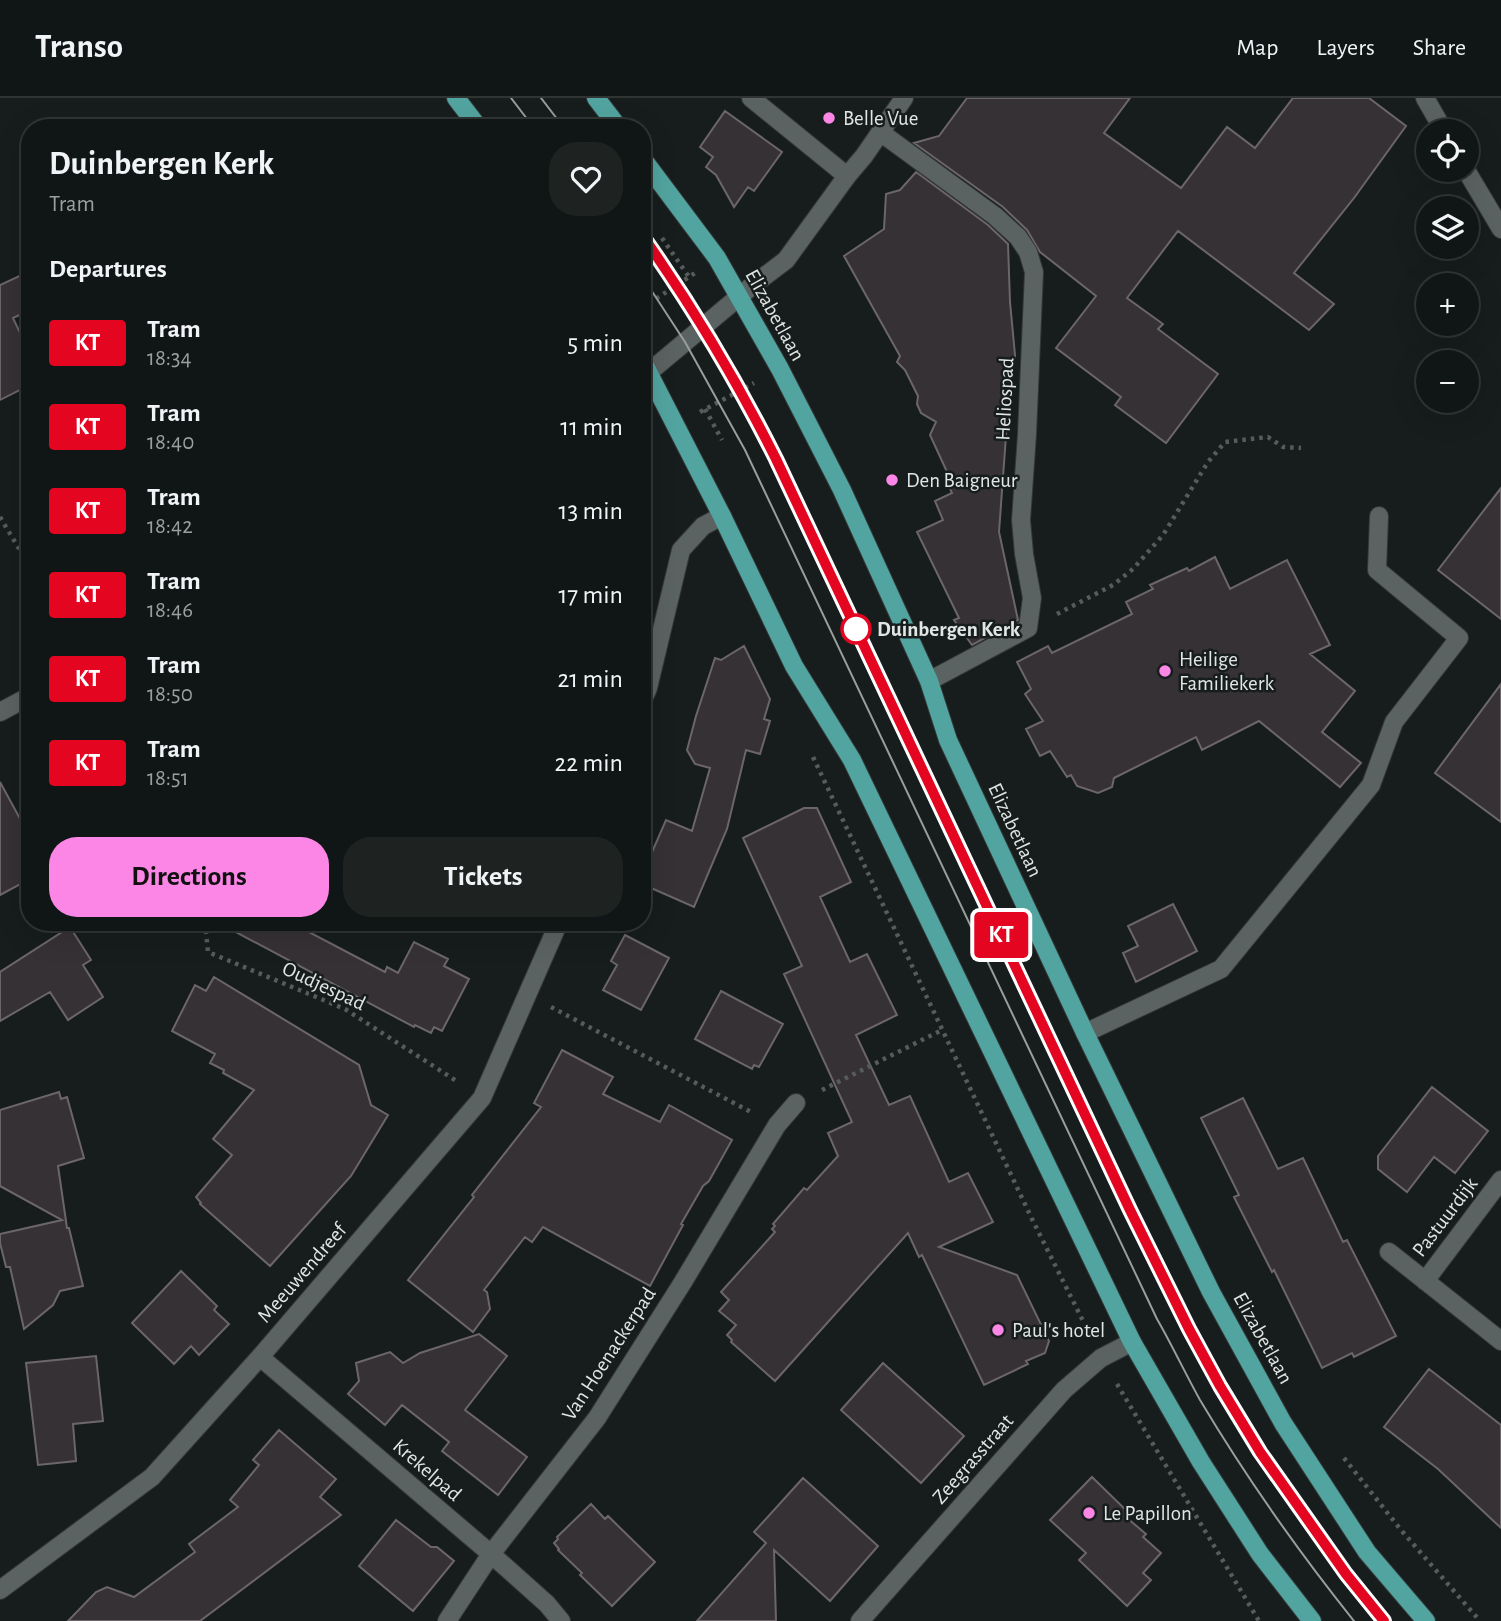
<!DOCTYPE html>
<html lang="en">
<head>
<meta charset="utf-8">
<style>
	:root { --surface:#101615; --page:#1e2322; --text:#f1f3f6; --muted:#9c9fa0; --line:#303534; --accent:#fb86e5 }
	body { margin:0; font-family:"Alegreya Sans",sans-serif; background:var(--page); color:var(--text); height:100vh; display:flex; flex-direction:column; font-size:26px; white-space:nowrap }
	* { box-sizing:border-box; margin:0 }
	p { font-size:23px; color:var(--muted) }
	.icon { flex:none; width:38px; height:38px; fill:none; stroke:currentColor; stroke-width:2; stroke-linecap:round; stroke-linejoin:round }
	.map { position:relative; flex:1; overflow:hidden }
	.drawer { position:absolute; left:21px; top:21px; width:630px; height:812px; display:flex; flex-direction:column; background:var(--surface); border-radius:28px; box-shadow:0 7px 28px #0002,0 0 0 2px var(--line) }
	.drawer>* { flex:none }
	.badge { padding:0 14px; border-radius:5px; font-size:24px; line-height:46px }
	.buttons { position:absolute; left:1416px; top:21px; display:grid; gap:14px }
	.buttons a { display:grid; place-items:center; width:63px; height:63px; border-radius:50%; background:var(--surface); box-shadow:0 7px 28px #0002,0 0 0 2px var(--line); font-size:35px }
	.map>.badge { position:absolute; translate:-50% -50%; box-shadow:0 0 0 4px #fff }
	h2 { padding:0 28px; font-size:26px; line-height:63px }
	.round { display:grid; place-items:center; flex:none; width:74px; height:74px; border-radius:28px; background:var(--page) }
	.overview { display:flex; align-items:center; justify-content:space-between; height:119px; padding:0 28px }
	h1 { font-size:33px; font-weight:700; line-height:52px }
	.action { display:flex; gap:14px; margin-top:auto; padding:14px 28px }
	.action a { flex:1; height:80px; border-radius:28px; background:var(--accent); color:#111; font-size:28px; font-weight:700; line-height:80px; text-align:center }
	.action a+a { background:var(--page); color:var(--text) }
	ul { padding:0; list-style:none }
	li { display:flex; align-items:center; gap:21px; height:84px; padding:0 28px }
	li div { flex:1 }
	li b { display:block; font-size:26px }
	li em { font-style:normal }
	li .badge { min-width:77px; font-weight:700; text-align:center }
	header { display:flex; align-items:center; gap:42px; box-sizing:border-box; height:98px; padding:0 35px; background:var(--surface); border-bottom:2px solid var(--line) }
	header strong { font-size:33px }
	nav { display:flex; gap:38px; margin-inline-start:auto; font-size:24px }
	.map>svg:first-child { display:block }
	.building { fill:#363135; stroke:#6c666b; stroke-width:2 }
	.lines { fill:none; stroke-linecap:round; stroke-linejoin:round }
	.service-casing { stroke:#343838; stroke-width:20 }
	.minor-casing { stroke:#343838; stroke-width:20 }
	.tertiary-casing { stroke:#343838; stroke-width:20 }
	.primary-casing { stroke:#343838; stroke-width:20 }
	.path { stroke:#565c5b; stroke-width:4.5; stroke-dasharray:3.5 5; stroke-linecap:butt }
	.service { stroke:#5b6362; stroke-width:18 }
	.minor { stroke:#5b6362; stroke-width:18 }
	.tertiary { stroke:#5b6362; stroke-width:18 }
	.primary { stroke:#52a4a0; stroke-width:18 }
	.tram { stroke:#989e9d; stroke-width:2 }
	.line-casing { stroke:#fff; stroke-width:16 }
	.line { stroke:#e40521; stroke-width:10 }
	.poi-dot { fill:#fb86e5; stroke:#161d1c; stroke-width:2.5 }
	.stop-dot { fill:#fff; stroke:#e40521; stroke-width:3.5 }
	.labels { text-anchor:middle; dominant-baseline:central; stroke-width:5; stroke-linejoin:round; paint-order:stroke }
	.poi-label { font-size:21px; fill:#e1e6e5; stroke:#161d1c; text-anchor:start }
	.street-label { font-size:21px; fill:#e1e6e5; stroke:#161d1c }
	.stop-label { font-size:21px; font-weight:bold; fill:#e1e6e5; stroke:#161d1c; text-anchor:start }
</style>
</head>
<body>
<header>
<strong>Transo</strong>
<nav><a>Map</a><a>Layers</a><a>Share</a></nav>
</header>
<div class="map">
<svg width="1501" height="1523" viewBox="0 0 1501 1523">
	<rect width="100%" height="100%" fill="#161d1c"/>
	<path class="building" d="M 967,0 L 1130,0 L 1104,35 L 1181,90 L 1227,29 L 1255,50 L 1293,0 L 1369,0 L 1406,28 L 1354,100 L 1294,175 L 1334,206 L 1309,232 L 1178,133 L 1127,200 L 1163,226 L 1158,231 L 1218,276 L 1166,345 L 1115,307 L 1121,299 L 1056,250 L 1096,198 L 1040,154 L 1027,132 L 1003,109 L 914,45 L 939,38 Z
		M 725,13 L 782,54 L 754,93 L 748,89 L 734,109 L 716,77 L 706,69 L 713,59 L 700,49 Z
		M 916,74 L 988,127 L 1008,146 L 1010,204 L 1015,257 L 1007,324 L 999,434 L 1018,522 L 972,547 L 954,522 L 959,520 L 917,434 L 943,422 L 935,403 L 952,395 L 944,378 L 948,376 L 930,337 L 936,324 L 921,315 L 917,306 L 918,298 L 905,272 L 897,264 L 900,258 L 844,158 L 884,131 L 886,96 L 900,92 Z
		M 30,173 L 30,212 L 13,220 L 30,256 L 30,287 L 0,302 L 0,187 Z
		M 1501,390 L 1501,521 L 1438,472 Z
		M 1215,459 L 1230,491 L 1287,462 L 1330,547 L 1310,556 L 1355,593 L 1322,634 L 1361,665 L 1340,689 L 1259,623 L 1202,652 L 1196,639 L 1114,680 L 1112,689 L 1098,695 L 1077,688 L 1071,677 L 1067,679 L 1050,653 L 1040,658 L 1026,631 L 1043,623 L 1025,596 L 1031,591 L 1017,564 L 1048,548 L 1052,555 L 1132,516 L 1126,504 L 1153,491 L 1150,487 L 1187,470 L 1189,473 Z
		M 744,548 L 770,601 L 764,621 L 770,623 L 760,656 L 746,652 L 727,731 L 694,809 L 642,786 L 642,777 L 666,722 L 692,733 L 710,670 L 695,666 L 687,652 L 696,618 L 715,560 L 721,562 Z
		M 1501,586 L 1501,724 L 1435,675 Z
		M 0,684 L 30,739 L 30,781 L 0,797 Z
		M 804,710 L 817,710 L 851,784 L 820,799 L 850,864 L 867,856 L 897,917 L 856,937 L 889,1007 L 910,998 L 949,1084 L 968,1075 L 993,1124 L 939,1149 L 1017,1177 L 1049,1243 L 1045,1255 L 1026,1263 L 1028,1266 L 984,1287 L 922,1157 L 919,1159 L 908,1135 L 775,1283 L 731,1244 L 732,1242 L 727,1237 L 736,1227 L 719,1213 L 729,1202 L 721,1194 L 775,1134 L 772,1131 L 775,1128 L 773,1126 L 804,1090 L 807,1092 L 838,1058 L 828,1035 L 852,1024 L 784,876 L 802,868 L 743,740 Z
		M 1173,806 L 1197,853 L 1136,884 L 1123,855 L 1138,848 L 1128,828 Z
		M 217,824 L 290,824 L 385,874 L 387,869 L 398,875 L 414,844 L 448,861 L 444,868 L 469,881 L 442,933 L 434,929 L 431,935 L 415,927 L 414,929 Z
		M 70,829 L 91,862 L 83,867 L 103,899 L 68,922 L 50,894 L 0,923 L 0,874 Z
		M 625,837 L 669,860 L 641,912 L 603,892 L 617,867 L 611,863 Z
		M 214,879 L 359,967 L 371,1007 L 388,1017 L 351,1078 L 270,1168 L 200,1106 L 201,1105 L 196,1099 L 232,1057 L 213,1041 L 254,992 L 223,975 L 224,972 L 210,965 L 215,956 L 172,933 L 195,887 L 206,893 Z
		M 721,893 L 783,926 L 759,969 L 754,967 L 752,971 L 695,941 Z
		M 562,952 L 613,979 L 603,996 L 660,1024 L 669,1007 L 732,1042 L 709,1083 L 703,1088 L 681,1126 L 683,1127 L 650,1188 L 543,1129 L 532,1144 L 525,1139 L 484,1192 L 487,1194 L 490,1211 L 473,1234 L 408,1182 L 474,1099 L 472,1097 L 541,1009 L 534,1005 Z
		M 1432,989 L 1488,1033 L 1455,1075 L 1434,1059 L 1407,1094 L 1378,1071 L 1378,1058 Z
		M 59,994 L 61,1001 L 67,999 L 84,1060 L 58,1068 L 67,1130 L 69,1130 L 83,1188 L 60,1193 L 53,1207 L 24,1231 L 10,1169 L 6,1169 L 0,1145 L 0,1136 L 62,1122 L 0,1088 L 0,1012 Z
		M 1243,1000 L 1278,1071 L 1303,1060 L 1343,1144 L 1347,1142 L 1396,1238 L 1354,1259 L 1352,1255 L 1322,1270 L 1274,1172 L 1272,1174 L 1234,1099 L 1239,1097 L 1201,1020 Z
		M 181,1173 L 217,1208 L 214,1212 L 229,1226 L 199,1257 L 191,1248 L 174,1266 L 132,1225 Z
		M 479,1236 L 507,1258 L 465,1312 L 527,1359 L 498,1397 L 442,1353 L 449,1344 L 402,1307 L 385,1327 L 348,1296 L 359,1283 L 356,1265 L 390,1254 L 403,1265 L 420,1255 Z
		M 96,1258 L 103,1323 L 73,1326 L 76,1363 L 38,1367 L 26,1265 Z
		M 883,1265 L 964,1338 L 921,1385 L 841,1312 Z
		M 1429,1271 L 1501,1327 L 1501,1430 L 1438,1371 L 1384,1329 Z
		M 279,1332 L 336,1381 L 320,1399 L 341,1417 L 200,1523 L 68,1523 L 96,1494 L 107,1489 L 134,1499 L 195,1454 L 189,1446 L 238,1409 L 230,1402 L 259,1367 L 253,1362 Z
		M 1092,1379 L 1130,1416 L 1127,1420 L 1146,1436 L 1143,1439 L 1161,1455 L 1143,1475 L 1151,1482 L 1127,1508 L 1079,1462 L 1086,1455 L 1050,1422 Z
		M 803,1380 L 878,1448 L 830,1503 L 774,1452 L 776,1523 L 697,1523 L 766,1445 L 754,1434 Z
		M 591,1406 L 605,1421 L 608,1418 L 655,1464 L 612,1508 L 580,1477 L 582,1475 L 558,1452 L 559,1451 L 554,1445 L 558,1441 L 557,1439 Z
		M 396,1422 L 431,1449 L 437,1449 L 454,1463 L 413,1513 L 359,1468 Z"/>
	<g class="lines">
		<defs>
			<path id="service" d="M 751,0 L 847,78
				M 1085,935 L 1221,871 L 1371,687 L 1394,624 L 1459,540 L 1377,472 L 1379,418"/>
			<path id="minor" d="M 880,34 L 995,118 L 1018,139 L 1028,154 L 1034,174 L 1027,336 L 1021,422 L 1024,456 L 1032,500 L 1028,530 L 929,583
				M 642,280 L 753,187 L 786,162 L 847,78 L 864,58 L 904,0
				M 642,604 L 648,590 L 681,452 L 703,428 L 722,418
				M 0,614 L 30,598
				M 1389,1154 L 1501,1243
				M 1425,1183 L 1501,1082
				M 260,1259 L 491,1456 L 547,1506 L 561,1523
				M 0,1492 L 152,1379 L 260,1259 L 482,1000 L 559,824
				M 447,1523 L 491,1456 L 597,1320 L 683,1184 L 777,1027 L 796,1005
				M 860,1523 L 1064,1292 L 1101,1260 L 1132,1244"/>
			<path id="tertiary" d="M 1425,0 L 1444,33
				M 1466,72 L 1501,131"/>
			<path id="primary" d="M 456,0 L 479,30
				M 596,0 L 619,30
				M 642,60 L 717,160 L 780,271 L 842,392 L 929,583 L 948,642 L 1085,935 L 1211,1194 L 1283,1325 L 1367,1454 L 1426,1523
				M 642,262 L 722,418 L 794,568 L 852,662 L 1132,1244 L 1201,1364 L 1260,1456 L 1312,1523"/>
		</defs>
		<use href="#service" class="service-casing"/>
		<use href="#minor" class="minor-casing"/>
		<use href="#tertiary" class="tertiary-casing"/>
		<use href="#primary" class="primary-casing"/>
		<path class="path" d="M 662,140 L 689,179
			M 642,210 L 695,175
			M 705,311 L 722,342
			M 700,314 L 754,285
			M 0,419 L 30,469
			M 1057,516 L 1113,487 L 1133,471 L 1163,437 L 1208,364 L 1225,344 L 1268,339 L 1283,349 L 1301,350
			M 813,659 L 1032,1121 L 1089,1235
			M 205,824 L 208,854 L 345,911 L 458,984
			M 551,909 L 751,1014
			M 822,992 L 942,932
			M 1117,1286 L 1259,1523
			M 1344,1360 L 1401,1432 L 1480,1523"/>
		<use href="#service" class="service"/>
		<use href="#minor" class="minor"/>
		<use href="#tertiary" class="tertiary"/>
		<use href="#primary" class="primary"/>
		<path class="tram" d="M 511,0 L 534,30
			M 541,0 L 564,30
			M 642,137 C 687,202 728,269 765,338 C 817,438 861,542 909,644 C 985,809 1064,972 1142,1137 C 1167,1187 1192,1239 1220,1288 C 1267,1371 1324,1449 1384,1523
			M 642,178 L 685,244 L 745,352 L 1157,1221 C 1172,1247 1185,1275 1200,1302 C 1246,1379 1298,1453 1354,1523"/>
	</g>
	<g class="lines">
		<defs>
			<path id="line" d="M 642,137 C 692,208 737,283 776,361 L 1130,1112 L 1189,1231 L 1220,1288 L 1260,1354 L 1346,1476 L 1384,1523"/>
		</defs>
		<use href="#line" class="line-casing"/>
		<use href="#line" class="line"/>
	</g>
	<g class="poi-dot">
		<circle cx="829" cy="20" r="7"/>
		<circle cx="892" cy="382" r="7"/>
		<circle cx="1165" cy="573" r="7"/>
		<circle cx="998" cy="1232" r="7"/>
		<circle cx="1089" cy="1415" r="7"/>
	</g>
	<circle class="stop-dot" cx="856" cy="531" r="14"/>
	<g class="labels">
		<g class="poi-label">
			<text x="843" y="20">Belle Vue</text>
			<text x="906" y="382">Den Baigneur</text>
			<text x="1179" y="561">Heilige<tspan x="1179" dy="24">Familiekerk</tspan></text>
			<text x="1012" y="1232">Paul's hotel</text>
			<text x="1103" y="1415">Le Papillon</text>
		</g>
		<g class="street-label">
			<text transform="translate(775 217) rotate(61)">Elizabetlaan</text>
			<text transform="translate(1005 301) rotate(-87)">Heliospad</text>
			<text transform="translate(1015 732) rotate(65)">Elizabetlaan</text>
			<text transform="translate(324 888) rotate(25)">Oudjespad</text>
			<text transform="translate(1445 1119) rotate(-53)">Pastuurdijk</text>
			<text transform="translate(302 1175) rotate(-49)">Meeuwendreef</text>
			<text transform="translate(1263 1240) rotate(61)">Elizabetlaan</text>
			<text transform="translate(609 1256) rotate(-57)">Van Hoenackerpad</text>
			<text transform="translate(973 1361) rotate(-49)">Zeegrasstraat</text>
			<text transform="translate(427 1372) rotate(41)">Krekelpad</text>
		</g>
		<g class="stop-label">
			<text x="877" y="531">Duinbergen Kerk</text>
		</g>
	</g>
</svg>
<div class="buttons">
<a><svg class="icon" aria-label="locate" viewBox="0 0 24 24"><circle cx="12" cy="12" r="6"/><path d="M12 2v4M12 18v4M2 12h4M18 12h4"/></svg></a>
<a><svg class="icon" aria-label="layers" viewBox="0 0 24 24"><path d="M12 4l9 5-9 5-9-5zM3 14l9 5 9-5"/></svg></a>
<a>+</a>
<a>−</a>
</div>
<b class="badge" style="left:1001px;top:837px;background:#e40521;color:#fff">KT</b>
<section class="drawer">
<div class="overview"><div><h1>Duinbergen Kerk</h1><p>Tram</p></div><a class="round"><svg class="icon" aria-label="heart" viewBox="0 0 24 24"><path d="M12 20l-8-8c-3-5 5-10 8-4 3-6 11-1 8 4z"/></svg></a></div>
<h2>Departures</h2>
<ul>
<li><span class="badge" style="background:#e40521;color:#fff">KT</span><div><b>Tram</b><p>18:34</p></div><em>5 min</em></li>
<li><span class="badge" style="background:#e40521;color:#fff">KT</span><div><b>Tram</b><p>18:40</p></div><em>11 min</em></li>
<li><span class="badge" style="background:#e40521;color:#fff">KT</span><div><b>Tram</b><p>18:42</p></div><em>13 min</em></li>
<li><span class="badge" style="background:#e40521;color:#fff">KT</span><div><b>Tram</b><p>18:46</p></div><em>17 min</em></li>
<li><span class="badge" style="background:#e40521;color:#fff">KT</span><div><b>Tram</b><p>18:50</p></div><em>21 min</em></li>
<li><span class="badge" style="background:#e40521;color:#fff">KT</span><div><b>Tram</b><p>18:51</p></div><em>22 min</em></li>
</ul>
<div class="action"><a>Directions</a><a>Tickets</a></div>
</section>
</div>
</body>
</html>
